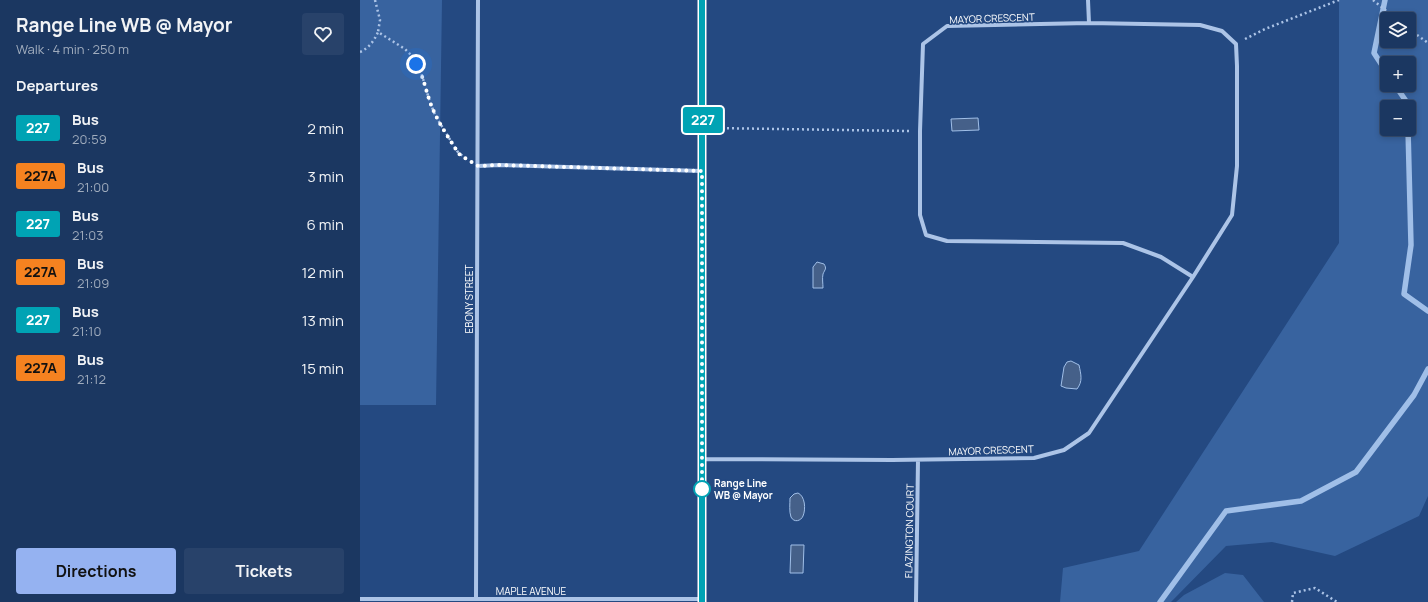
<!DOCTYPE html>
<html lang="en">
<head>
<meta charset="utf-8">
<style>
	:root { --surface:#1b3761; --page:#28426a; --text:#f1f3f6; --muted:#a0acbd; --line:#395176; --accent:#95b2f1 }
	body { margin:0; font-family:Manrope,sans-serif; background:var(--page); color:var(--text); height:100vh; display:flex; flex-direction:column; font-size:15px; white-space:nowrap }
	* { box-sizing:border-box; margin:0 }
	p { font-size:13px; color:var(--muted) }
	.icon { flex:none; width:22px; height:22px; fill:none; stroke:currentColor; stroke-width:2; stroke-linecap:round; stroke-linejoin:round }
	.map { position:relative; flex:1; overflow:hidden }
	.side { display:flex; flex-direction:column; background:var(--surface); width:360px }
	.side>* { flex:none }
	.badge { padding:0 8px; border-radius:3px; font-size:14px; line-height:26px }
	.tools { position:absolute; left:1020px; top:12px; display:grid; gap:8px }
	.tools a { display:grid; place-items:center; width:36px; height:36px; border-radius:4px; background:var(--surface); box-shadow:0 2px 6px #0003,0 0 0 1px var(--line); font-size:20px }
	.you { position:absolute; width:20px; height:20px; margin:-10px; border:3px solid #fff; border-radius:50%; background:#1a73e8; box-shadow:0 0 0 6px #1a73e833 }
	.map>.badge { position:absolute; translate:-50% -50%; box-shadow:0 0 0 2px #fff }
	h2 { padding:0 16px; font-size:15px; line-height:36px }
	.round { display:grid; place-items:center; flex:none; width:42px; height:42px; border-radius:4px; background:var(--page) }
	.summary { display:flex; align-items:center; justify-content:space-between; height:68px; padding:0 16px }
	h1 { font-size:19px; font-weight:700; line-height:30px }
	.button { display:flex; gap:8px; margin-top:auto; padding:8px 16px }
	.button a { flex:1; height:46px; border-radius:4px; background:var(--accent); color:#111; font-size:16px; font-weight:700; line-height:46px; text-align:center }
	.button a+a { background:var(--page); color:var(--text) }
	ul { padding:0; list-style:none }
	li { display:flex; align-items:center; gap:12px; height:48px; padding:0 16px }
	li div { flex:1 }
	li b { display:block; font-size:15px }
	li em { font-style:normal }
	li .badge { min-width:44px; font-weight:700; text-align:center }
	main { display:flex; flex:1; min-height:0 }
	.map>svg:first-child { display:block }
	.green { fill:#38639f; fill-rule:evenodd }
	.water { fill:#456089; stroke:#a0bfe8 }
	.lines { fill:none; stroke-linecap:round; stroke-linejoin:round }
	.stream { stroke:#a0bfe8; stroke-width:5.5 }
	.path { stroke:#acc4e7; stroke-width:2.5; stroke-dasharray:2 3; stroke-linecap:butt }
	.street { stroke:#acc4e7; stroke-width:4 }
	.line-casing { stroke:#fff; stroke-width:9 }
	.line { stroke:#00a3b4; stroke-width:6 }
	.walk { stroke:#fff; stroke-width:4; stroke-dasharray:0 7.2 }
	.stop-dot { fill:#fff; stroke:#00a3b4; stroke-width:2 }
	.labels { text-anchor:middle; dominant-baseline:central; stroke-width:3; stroke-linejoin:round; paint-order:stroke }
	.street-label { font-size:10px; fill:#fff; stroke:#244981 }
	.stop-label { font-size:10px; font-weight:bold; fill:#fff; stroke:#244981; text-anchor:start }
</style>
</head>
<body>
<main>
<section class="side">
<div class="summary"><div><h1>Range Line WB @ Mayor</h1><p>Walk · 4 min · 250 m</p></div><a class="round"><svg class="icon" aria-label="heart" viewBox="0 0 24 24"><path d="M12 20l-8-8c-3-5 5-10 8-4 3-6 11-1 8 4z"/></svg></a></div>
<h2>Departures</h2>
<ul>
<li><span class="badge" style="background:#00a3b4;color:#fff">227</span><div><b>Bus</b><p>20:59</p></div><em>2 min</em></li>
<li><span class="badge" style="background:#f58220;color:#111">227A</span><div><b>Bus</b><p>21:00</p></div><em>3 min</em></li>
<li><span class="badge" style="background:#00a3b4;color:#fff">227</span><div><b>Bus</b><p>21:03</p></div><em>6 min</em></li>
<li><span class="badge" style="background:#f58220;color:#111">227A</span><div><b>Bus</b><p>21:09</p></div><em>12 min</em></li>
<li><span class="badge" style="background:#00a3b4;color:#fff">227</span><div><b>Bus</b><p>21:10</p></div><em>13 min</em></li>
<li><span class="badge" style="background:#f58220;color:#111">227A</span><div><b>Bus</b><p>21:12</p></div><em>15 min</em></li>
</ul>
<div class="button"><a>Directions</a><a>Tickets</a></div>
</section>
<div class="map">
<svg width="1068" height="602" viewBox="0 0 1068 602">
	<rect width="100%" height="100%" fill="#244981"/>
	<path class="green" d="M 0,0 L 82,0 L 76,405 L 0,405 Z
		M 979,0 L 1068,0 L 1068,496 L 1059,516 L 975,556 L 912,542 L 866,546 L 811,602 L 700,602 L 703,568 L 779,551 L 979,243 ZM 1027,19 L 1049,19 L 1049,41 L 1027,41 ZM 1027,63 L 1049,63 L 1049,85 L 1027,85 ZM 1027,107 L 1049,107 L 1049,129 L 1027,129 Z
		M 865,573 L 883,575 L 904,602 L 816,602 L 824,595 Z"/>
	<path class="water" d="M 618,118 L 619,130 L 592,131 L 591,119 Z
		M 457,262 L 464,264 C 467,269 465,269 463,274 C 462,278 463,284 463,288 L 453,288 L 453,267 Z
		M 711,361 L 719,365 C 721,375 723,381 717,389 L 706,388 L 701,386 L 704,367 L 707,362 Z
		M 438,493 C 445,496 446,509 443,516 C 441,521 434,523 431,517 C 429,512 430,503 430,498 L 434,494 Z
		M 431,545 L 444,545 L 443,573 L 430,573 Z"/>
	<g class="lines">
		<path class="stream" d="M 1025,0 L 1014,53 L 1027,73
			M 1035,85 L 1048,104 L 1048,107
			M 1048,129 L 1051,245 L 1044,294 L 1068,311
			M 800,602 L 866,511 L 941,501 L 996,472 L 1054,395 L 1068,369"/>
		<path class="path" d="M 15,0 L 20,20 L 18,32
			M 1013,0 L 1036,19
			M 1049,29 L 1068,43
			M 885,39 L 905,29 L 979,0
			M 0,52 C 9,48 14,41 18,32 L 45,49 L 51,55 L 61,72 L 69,99 L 75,115 L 97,151 L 107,160
			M 352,128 L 549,131
			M 932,602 L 933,593 L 955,588 L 977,602"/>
		<path class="street" d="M 342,0 L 342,602
			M 728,0 L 729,23
			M 118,166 L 140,165 L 342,171
			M 342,459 L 532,460 L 674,458 L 704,450 L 729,433 L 833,277 L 872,215 L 877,166 L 877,66 L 876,44 L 862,31 L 840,25 L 729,23 L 587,26 L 563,44 L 560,131 L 560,215 L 566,235 L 587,241 L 763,243 L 801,257 L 833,277
			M 0,599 L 342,599
			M 116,599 L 118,0
			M 556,602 L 558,460"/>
	</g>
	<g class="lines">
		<defs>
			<path id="line" d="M 342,0 L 342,602"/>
		</defs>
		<use href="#line" class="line-casing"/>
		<use href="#line" class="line"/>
		<path class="walk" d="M 56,64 C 63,75 65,87 69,99 C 75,118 87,135 97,151 L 100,155 L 118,166 L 140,165 L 342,171 L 342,489"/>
	</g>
	<circle class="stop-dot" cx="342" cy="489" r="8"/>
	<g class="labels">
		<g class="street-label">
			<text transform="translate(632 18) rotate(-2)">MAYOR CRESCENT</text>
			<text transform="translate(109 299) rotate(-90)">EBONY STREET</text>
			<text transform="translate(631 450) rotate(-2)">MAYOR CRESCENT</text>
			<text transform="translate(549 531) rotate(-89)">FLAZINGTON COURT</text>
			<text x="171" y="591">MAPLE AVENUE</text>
		</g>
		<g class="stop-label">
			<text x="354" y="483">Range Line<tspan x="354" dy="12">WB @ Mayor</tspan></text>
		</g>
	</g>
</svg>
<div class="tools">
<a><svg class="icon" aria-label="layers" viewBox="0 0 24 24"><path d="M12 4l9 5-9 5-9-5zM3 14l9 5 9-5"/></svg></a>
<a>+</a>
<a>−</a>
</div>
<div class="you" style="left:56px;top:64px"></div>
<b class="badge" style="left:343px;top:120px;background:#00a3b4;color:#fff">227</b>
</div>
</main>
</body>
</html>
